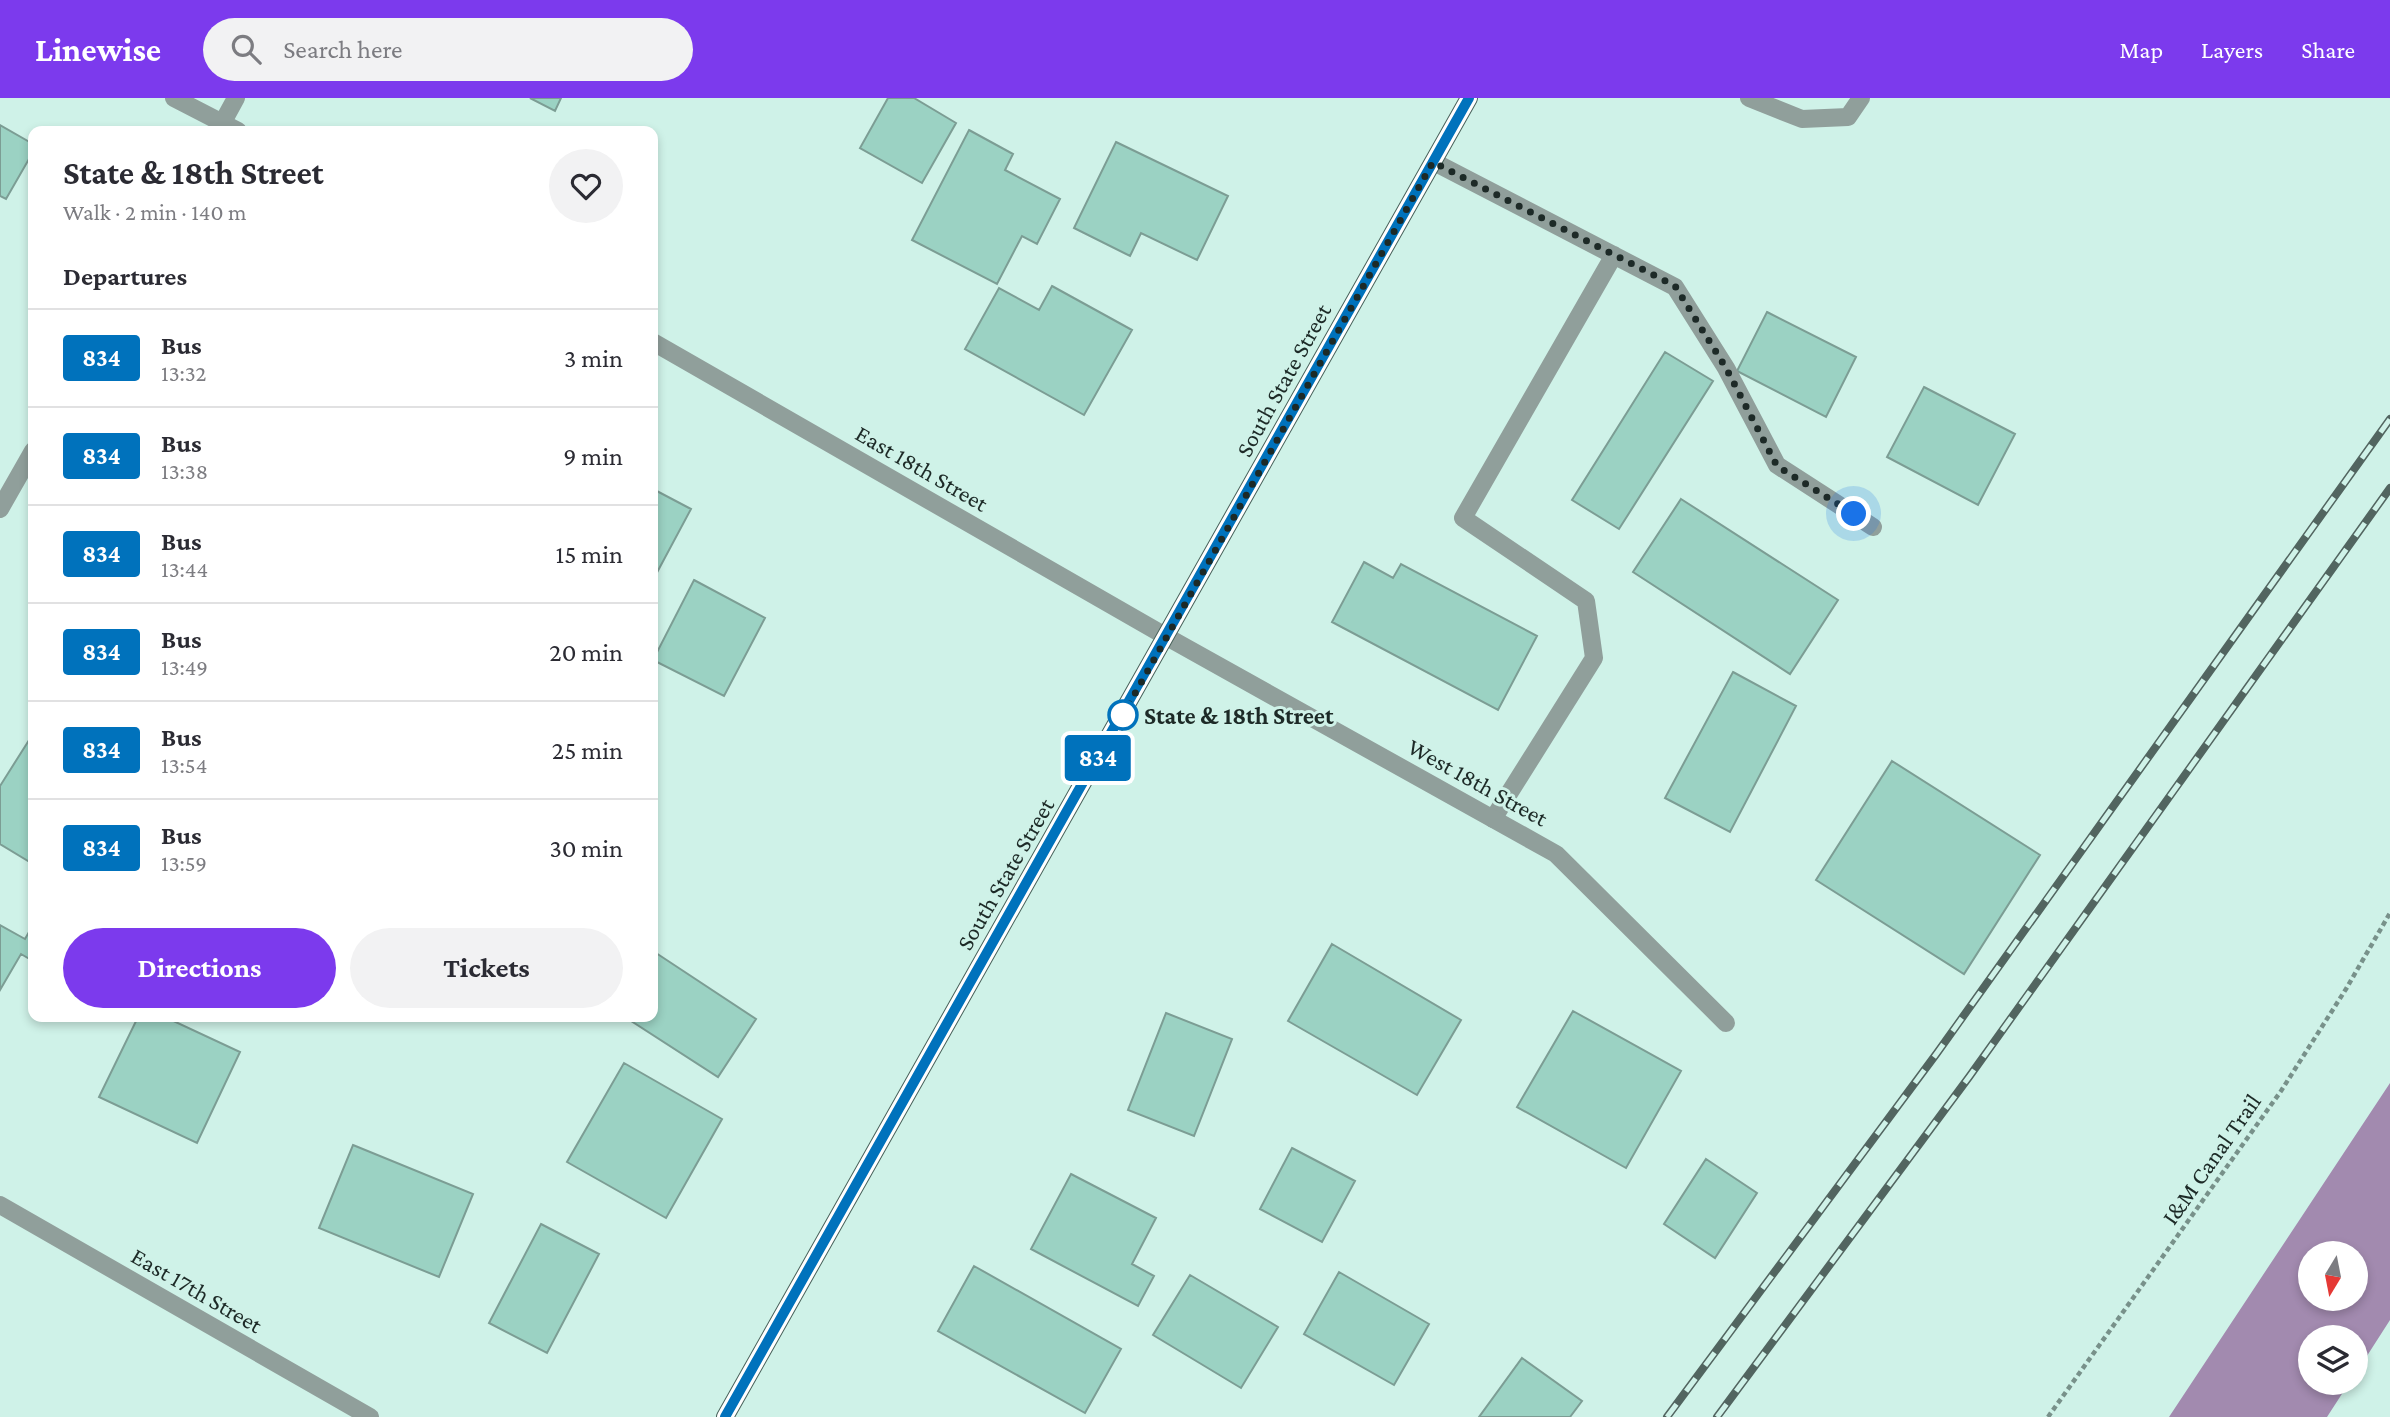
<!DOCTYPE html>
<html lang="en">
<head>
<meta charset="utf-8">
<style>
	:root { --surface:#fff; --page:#f2f2f3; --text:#2b2b33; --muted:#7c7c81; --line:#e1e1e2; --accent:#7c3aed }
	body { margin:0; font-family:"Crimson Pro",serif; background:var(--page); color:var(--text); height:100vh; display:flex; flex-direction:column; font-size:26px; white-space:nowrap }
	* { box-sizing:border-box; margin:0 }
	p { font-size:23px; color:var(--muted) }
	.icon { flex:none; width:38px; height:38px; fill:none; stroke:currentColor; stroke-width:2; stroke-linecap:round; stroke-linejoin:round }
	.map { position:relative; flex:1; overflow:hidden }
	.details { position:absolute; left:28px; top:28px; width:630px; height:896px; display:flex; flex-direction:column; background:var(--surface); border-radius:14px; box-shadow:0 4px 10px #0003 }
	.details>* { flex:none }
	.badge { padding:0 14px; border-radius:5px; font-size:24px; line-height:46px }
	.needle { width:46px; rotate:190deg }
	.tools { position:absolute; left:2298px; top:1143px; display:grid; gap:14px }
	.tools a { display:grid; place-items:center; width:70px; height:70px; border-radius:50%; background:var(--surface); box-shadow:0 4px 10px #0003; font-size:35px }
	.you { position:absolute; width:35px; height:35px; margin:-18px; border:5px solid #fff; border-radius:50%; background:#1a73e8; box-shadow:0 0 0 10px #1a73e833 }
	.map>.badge { position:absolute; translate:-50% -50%; box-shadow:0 0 0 4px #fff }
	h2 { padding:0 35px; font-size:26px; line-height:63px }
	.round { display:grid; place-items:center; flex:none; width:74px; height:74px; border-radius:37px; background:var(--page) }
	.headline { display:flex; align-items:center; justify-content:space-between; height:119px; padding:0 35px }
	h1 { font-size:33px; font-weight:700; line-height:52px }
	.cta { display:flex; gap:14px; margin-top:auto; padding:14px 35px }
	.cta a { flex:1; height:80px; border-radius:42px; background:var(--accent); color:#fff; font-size:28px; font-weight:700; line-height:80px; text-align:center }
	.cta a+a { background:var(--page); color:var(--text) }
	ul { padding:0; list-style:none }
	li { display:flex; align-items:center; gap:21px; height:98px; padding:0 35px; border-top:2px solid var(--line) }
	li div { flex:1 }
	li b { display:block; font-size:26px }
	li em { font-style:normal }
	li .badge { min-width:77px; font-weight:700; text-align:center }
	header { display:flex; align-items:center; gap:42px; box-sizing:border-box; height:98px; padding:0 35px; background:var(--accent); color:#fff }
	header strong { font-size:33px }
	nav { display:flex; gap:38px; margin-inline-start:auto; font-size:24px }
	.search { width:490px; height:63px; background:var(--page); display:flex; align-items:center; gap:18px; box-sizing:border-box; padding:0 24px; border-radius:38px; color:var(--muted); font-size:26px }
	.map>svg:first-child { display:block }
	.water { fill:#a28aaf; fill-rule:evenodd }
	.building { fill:#9bd2c3; stroke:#7c9d94; stroke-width:2 }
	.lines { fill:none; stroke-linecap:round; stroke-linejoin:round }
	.path { stroke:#78918a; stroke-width:4.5; stroke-dasharray:5 3.5; stroke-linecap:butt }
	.service { stroke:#909f9b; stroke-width:18 }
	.minor { stroke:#909f9b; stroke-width:18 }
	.primary { stroke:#48625b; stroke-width:18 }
	.rail-casing { stroke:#526560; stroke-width:8 }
	.rail { stroke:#cff2e8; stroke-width:5; stroke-dasharray:16; stroke-linecap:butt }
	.line-casing { stroke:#fff; stroke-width:16 }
	.line { stroke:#0072bc; stroke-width:10 }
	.walk { stroke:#1d2a27; stroke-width:7; stroke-dasharray:0 12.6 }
	.stop-dot { fill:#fff; stroke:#0072bc; stroke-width:3.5 }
	.labels { text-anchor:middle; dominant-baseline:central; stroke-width:6; stroke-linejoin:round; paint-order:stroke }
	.street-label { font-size:24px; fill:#1d2a27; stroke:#cff2e8 }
	.stop-label { font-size:24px; font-weight:bold; fill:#1d2a27; stroke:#cff2e8; text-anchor:start }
</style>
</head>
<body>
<header>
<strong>Linewise</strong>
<div class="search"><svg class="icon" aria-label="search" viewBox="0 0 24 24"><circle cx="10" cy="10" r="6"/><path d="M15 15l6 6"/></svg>Search here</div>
<nav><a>Map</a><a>Layers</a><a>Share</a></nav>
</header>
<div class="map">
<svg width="2390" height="1319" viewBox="0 0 2390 1319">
	<rect width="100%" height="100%" fill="#cff2e8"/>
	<path class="water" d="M 2390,985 L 2390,1222 L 2356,1275 L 2356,1239 L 2310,1239 L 2310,1284 L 2349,1285 L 2327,1319 L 2169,1319 ZM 2310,1155 L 2356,1155 L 2356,1200 L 2310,1200 Z"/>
	<path class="building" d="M 530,0 L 561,0 L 555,13 Z
		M 888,0 L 914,0 L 956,25 L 922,85 L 860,50 Z
		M 0,27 L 33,46 L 33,54 L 6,101 L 0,98 Z
		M 969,32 L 1013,56 L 1005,72 L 1060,101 L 1037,146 L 1022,138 L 997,186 L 912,142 Z
		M 1116,44 L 1228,98 L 1197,162 L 1141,135 L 1130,158 L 1074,130 Z
		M 1052,188 L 1132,232 L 1084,317 L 965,251 L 999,190 L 1039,212 Z
		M 1767,214 L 1856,259 L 1826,319 L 1737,273 Z
		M 1665,254 L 1713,283 L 1619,431 L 1572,402 Z
		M 1924,289 L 2015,336 L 1978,407 L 1887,359 Z
		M 653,391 L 691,411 L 653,482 Z
		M 1681,401 L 1838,502 L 1790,576 L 1633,474 Z
		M 1364,464 L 1393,480 L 1401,466 L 1537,538 L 1498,612 L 1332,524 Z
		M 694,482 L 765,520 L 724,598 L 653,562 Z
		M 1733,574 L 1796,608 L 1730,734 L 1665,700 Z
		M 31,639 L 33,640 L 33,766 L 0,746 L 0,688 Z
		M 1892,663 L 2040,757 L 1964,876 L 1816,782 Z
		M 0,827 L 25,841 L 33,827 L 33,863 L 21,856 L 0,892 Z
		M 1332,846 L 1461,922 L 1417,997 L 1288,923 Z
		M 653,853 L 756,921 L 718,979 L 625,919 L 653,919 Z
		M 1573,913 L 1681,973 L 1626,1070 L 1517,1009 Z
		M 1166,915 L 1232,941 L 1194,1038 L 1128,1012 Z
		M 138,919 L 165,919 L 240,954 L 197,1045 L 99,999 Z
		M 624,965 L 722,1021 L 666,1120 L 567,1064 Z
		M 353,1047 L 473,1096 L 439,1179 L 319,1130 Z
		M 1292,1050 L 1355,1083 L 1322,1144 L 1260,1111 Z
		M 1706,1061 L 1757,1095 L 1715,1160 L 1664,1126 Z
		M 1071,1076 L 1156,1120 L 1132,1166 L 1154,1178 L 1138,1208 L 1031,1151 Z
		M 541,1126 L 599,1156 L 547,1255 L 489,1225 Z
		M 974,1168 L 1121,1251 L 1085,1315 L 938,1233 Z
		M 1339,1174 L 1429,1226 L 1394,1287 L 1304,1236 Z
		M 1190,1177 L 1278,1229 L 1241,1290 L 1153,1237 Z
		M 1522,1260 L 1582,1303 L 1570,1319 L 1479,1319 Z"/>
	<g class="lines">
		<path class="path" d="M 2048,1319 L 2281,993 L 2346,891 L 2390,815"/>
		<path class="service" d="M 1749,0 L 1802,21 L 1848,19 L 1861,0
			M 1434,64 L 1675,189 L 1726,270 L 1777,367 L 1873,429
			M 1493,721 L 1594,560 L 1586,503 L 1463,420 L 1614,157"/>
		<path class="minor" d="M 174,0 L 238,33
			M 218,33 L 236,0
			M 653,244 L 1167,539 L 1556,756 L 1726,925
			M 0,411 L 33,353
			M 0,1107 L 370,1319"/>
		<path class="primary" d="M 725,1319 L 1469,0"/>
		<defs>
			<path id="rail" d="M 1667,1319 L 1937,955 L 2390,321
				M 1717,1319 L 1969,979 L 2390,390"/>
		</defs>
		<use href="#rail" class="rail-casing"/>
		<use href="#rail" class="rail"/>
	</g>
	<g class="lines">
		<defs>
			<path id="line" d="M 725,1319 L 1469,0"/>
		</defs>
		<use href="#line" class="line-casing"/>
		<use href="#line" class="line"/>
		<path class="walk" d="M 1123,617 L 1433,64 L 1675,188 L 1726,270 L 1777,368 L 1854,416"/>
	</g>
	<circle class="stop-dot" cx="1123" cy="617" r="14"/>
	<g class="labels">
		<g class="street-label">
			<text transform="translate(1283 282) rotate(-61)">South State Street</text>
			<text transform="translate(922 370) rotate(30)">East 18th Street</text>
			<text transform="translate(1478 684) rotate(29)">West 18th Street</text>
			<text transform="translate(1005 776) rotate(-60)">South State Street</text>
			<text transform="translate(2211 1061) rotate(-55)">I&amp;M Canal Trail</text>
			<text transform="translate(197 1192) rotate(30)">East 17th Street</text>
		</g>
		<g class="stop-label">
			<text x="1144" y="617">State &amp; 18th Street</text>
		</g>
	</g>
</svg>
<div class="tools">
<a><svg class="needle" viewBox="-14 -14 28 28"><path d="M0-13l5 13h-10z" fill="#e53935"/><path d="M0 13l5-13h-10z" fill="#7c7c81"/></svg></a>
<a><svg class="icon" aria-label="layers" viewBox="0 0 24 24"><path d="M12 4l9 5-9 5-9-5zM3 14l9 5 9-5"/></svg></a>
</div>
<div class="you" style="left:1854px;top:416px"></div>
<b class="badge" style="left:1098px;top:660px;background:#0072bc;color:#fff">834</b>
<section class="details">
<div class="headline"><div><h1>State &amp; 18th Street</h1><p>Walk · 2 min · 140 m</p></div><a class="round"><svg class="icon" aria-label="heart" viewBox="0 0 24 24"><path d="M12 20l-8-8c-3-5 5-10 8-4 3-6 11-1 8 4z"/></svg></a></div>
<h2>Departures</h2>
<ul>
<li><span class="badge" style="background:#0072bc;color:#fff">834</span><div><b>Bus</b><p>13:32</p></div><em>3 min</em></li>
<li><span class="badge" style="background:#0072bc;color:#fff">834</span><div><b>Bus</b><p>13:38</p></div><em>9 min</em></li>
<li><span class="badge" style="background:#0072bc;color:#fff">834</span><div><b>Bus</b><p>13:44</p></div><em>15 min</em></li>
<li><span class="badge" style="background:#0072bc;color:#fff">834</span><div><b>Bus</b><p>13:49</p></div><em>20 min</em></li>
<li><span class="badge" style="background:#0072bc;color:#fff">834</span><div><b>Bus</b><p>13:54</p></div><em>25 min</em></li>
<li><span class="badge" style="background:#0072bc;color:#fff">834</span><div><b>Bus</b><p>13:59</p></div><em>30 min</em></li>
</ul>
<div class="cta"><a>Directions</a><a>Tickets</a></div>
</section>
</div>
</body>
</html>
